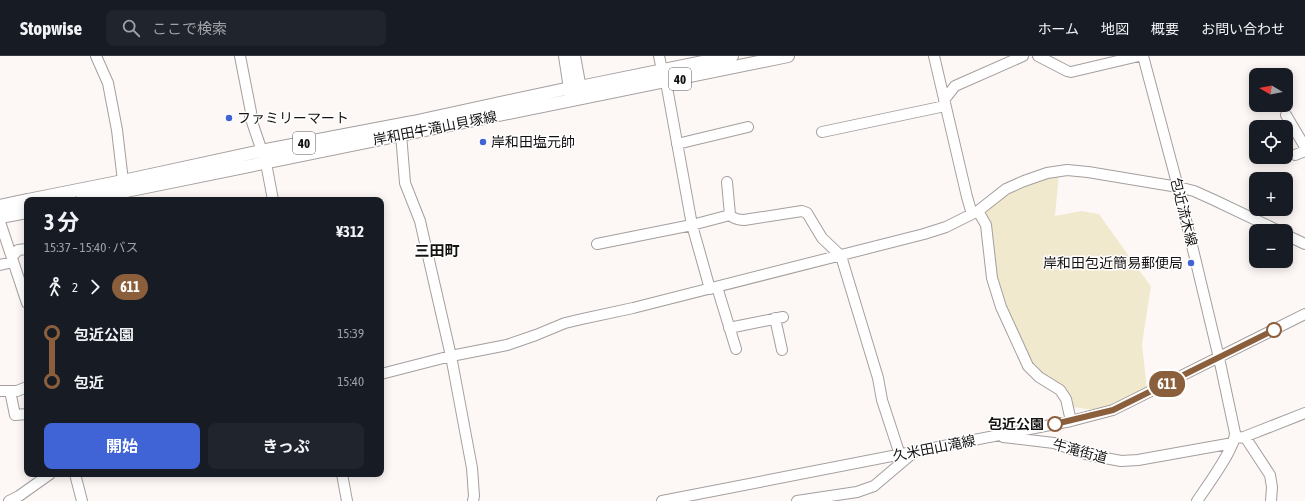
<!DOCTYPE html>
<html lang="ja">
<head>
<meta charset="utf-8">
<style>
	:root { --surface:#171b24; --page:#20242c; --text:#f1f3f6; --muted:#9ea1a6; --line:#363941; --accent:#4063d5 }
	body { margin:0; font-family:"Asap Condensed","Noto Sans JP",sans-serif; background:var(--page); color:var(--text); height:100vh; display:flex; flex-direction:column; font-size:15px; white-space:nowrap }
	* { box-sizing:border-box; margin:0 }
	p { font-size:13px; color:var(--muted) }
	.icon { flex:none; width:22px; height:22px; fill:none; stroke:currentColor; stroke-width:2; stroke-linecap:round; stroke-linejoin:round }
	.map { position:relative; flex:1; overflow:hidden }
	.drawer { position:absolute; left:24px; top:141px; width:360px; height:280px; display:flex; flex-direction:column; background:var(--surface); border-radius:8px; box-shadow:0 2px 10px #0003 }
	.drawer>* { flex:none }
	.badge { padding:0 8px; border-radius:13px; font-size:14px; line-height:26px }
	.needle { width:26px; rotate:279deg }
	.fabs { position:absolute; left:1249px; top:12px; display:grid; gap:8px }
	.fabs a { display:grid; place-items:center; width:44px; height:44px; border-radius:8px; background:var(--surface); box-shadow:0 2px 10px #0003; font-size:20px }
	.map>.badge { position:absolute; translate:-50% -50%; box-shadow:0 0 0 2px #fff }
	.legs { display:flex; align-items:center; gap:6px; height:44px; padding:0 20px; font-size:13px }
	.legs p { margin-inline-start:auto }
	.overview { display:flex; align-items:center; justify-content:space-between; height:68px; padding:0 20px }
	h1 { font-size:22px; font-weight:700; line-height:30px }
	.primary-button { display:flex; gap:8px; margin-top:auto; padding:8px 20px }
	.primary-button a { flex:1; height:46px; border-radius:8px; background:var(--accent); color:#fff; font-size:16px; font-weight:700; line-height:46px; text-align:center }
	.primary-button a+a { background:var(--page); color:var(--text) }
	ul { padding:0 20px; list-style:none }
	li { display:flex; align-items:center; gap:14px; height:48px; font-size:15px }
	li i { display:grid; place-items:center; width:6px; height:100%; margin:0 5px; background:currentColor }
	li i::after { content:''; width:10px; height:10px; margin:-5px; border:3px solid; border-radius:50%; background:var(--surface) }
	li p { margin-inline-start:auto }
	li:first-child i { background:linear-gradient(#0000 50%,currentColor 0) }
	li:last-child i { background:linear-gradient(currentColor 50%,#0000 0) }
	header { display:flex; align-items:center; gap:24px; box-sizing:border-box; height:56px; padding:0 20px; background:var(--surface); border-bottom:1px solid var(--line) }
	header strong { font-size:19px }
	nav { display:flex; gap:22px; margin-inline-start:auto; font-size:14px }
	.search { width:280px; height:36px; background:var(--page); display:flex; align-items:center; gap:10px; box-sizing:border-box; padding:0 14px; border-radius:8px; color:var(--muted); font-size:15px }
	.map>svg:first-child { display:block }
	.green { fill:#f1e9ce }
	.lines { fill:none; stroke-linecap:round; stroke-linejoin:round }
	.minor-casing { stroke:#a49f9e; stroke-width:12 }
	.major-casing { stroke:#a49f9e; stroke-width:14 }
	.minor { stroke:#fff; stroke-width:10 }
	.major { stroke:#fff; stroke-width:12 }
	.line-1-casing { stroke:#fff; stroke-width:9 }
	.line-1 { stroke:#8b5e3c; stroke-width:6 }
	.poi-dot { fill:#4063d5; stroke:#fff; stroke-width:1.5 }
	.stop-1-dot { fill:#fff; stroke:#8b5e3c; stroke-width:2 }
	.labels { text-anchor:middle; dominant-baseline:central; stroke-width:3; stroke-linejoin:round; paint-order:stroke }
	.shield { fill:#fff; stroke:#5b5a59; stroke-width:1 }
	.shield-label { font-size:13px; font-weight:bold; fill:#151312 }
	.poi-label { font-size:14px; fill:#151312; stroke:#fff; text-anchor:start }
	.street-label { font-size:14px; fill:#151312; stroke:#fff }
	.stop-label { font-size:14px; font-weight:bold; fill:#151312; stroke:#fff; text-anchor:end }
	.neighbourhood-label { font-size:15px; font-weight:bold; fill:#151312; stroke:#fff }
</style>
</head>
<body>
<header>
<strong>Stopwise</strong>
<div class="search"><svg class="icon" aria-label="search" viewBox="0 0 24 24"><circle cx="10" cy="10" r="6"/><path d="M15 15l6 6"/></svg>ここで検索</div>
<nav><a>ホーム</a><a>地図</a><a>概要</a><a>お問い合わせ</a></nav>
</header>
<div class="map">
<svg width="1305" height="445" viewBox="0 0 1305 445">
	<rect width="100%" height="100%" fill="#fdf8f6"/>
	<path class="green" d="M 1059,117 L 1055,160 L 1081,155 L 1099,158 L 1138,213 L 1151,230 L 1142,288 L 1147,334 L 1115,347 L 1094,354 L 1072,351 L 1032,310 L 997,230 L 984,157 L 1008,136 Z"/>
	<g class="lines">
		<defs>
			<path id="minor" d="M 96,0 L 108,27 L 117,74 L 123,125
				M 240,0 L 251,56 L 250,60 L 266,107 L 273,144
				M 659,0 L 662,14
				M 934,0 L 967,141 L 972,158
				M 1038,0 L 1067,15 L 1071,16 L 1139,0
				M 1143,0 L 1178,131 L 1219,302 L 1235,377 C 1235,393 1207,430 1197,445
				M 666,26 L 692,169 L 710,233
				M 944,44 L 955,30 L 1023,0
				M 1286,59 L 1305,91
				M 822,76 L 945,50
				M 401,78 L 405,127 L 420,165 L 451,300 L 472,412 L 474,440 L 473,445
				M 677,88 L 748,71
				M 1295,99 L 1305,95
				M 727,126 L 730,159 C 734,163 738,164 744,164 L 802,155 L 807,157 L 822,182 L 841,200 L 878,322 L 882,344 L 900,399
				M 978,155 L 986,169 L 992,222 L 1001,251 L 1028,310 L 1039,321 L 1060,334 L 1066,343 L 1071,365
				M 0,166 L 27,247
				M 1286,179 L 1305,188
				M 597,188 L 692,169 L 730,159
				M 12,201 L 18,194 L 27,193
				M 0,209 L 13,206
				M 717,231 L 736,293
				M 775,262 L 782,294
				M 729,272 L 783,261
				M 381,318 L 451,300 L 507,289 L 536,279 L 565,267 L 582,263 L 633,252 L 924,178 L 946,171 L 978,155 L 1006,133 L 1024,125 L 1047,117 L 1067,114 L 1088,116 L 1178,131 L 1194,135 L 1214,144 L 1279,175
				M 0,335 L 17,335 L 27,331
				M 10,335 L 15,359 L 27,358
				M 1003,381 L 1054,387 L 1089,399 L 1121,405 L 1138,404 L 1233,387
				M 1244,381 L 1247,384 L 1270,419 L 1272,431 L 1271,445
				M 1235,382 L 1244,381 L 1305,357
				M 75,418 L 82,445
				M 342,418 L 347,445
				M 9,445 L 19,440 L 50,418
				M 662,445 L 1071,365 L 1113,354 L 1305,258
				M 797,445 L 857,436 L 874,430 L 913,397"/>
			<path id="major" d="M 565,0 L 571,39
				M 574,0 L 581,38
				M 28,144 L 123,125 L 261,95 L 413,66 L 570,32 L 580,31 L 732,0
				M 82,144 L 788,0
				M 0,150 L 27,144
				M 0,161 L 27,156"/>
		</defs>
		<use href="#minor" class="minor-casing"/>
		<use href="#major" class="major-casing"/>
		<use href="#minor" class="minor"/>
		<use href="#major" class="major"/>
	</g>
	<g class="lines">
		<defs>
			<path id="line-1" d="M 1055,368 L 1113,354 L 1274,274"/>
		</defs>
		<use href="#line-1" class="line-1-casing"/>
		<use href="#line-1" class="line-1"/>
	</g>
	<g class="poi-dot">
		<circle cx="229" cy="62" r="4"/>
		<circle cx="483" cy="86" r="4"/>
		<circle cx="1191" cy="207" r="4"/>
	</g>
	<g class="stop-1-dot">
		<circle cx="1274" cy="274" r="7"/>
		<circle cx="1055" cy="368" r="7"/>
	</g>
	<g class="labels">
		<g class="shield">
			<rect x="669" y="12" width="22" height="22" rx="3"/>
			<rect x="293" y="76" width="22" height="22" rx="3"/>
		</g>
		<g class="shield-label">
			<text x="680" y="23">40</text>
			<text x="304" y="87">40</text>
		</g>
		<g class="poi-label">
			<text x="237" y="62">ファミリーマート</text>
			<text x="491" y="86">岸和田塩元帥</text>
			<text x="1183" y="207" text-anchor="end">岸和田包近簡易郵便局</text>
		</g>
		<g class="street-label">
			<text transform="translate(435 72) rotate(-11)">岸和田牛滝山貝塚線</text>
			<text transform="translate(1184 156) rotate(76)">包近流木線</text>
			<text transform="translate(934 392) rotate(-11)">久米田山滝線</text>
			<text transform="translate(1080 395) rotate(15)">牛滝街道</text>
		</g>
		<g class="stop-label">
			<text x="1044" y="368">包近公園</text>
		</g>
		<g class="neighbourhood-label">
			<text x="437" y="194">三田町</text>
		</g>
	</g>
</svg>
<div class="fabs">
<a><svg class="needle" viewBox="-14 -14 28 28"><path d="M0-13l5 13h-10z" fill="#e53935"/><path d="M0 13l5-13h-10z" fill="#9ea1a6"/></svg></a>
<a><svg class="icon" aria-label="locate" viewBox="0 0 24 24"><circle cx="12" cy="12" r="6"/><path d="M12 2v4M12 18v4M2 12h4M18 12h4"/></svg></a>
<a>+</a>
<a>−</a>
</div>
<b class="badge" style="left:1167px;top:328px;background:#8b5e3c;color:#fff">611</b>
<section class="drawer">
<div class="overview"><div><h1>3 分</h1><p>15:37 – 15:40 · バス</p></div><b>¥312</b></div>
<div class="legs"><svg class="icon" aria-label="walk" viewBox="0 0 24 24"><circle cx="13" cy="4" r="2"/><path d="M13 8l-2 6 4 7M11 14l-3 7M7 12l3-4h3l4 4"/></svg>2<svg class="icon" aria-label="forward" viewBox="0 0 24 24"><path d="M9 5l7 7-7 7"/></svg><b class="badge" style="background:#8b5e3c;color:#fff">611</b></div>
<ul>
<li><i style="color:#8b5e3c"></i><b>包近公園</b><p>15:39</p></li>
<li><i style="color:#8b5e3c"></i><b>包近</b><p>15:40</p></li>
</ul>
<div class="primary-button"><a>開始</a><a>きっぷ</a></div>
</section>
</div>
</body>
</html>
